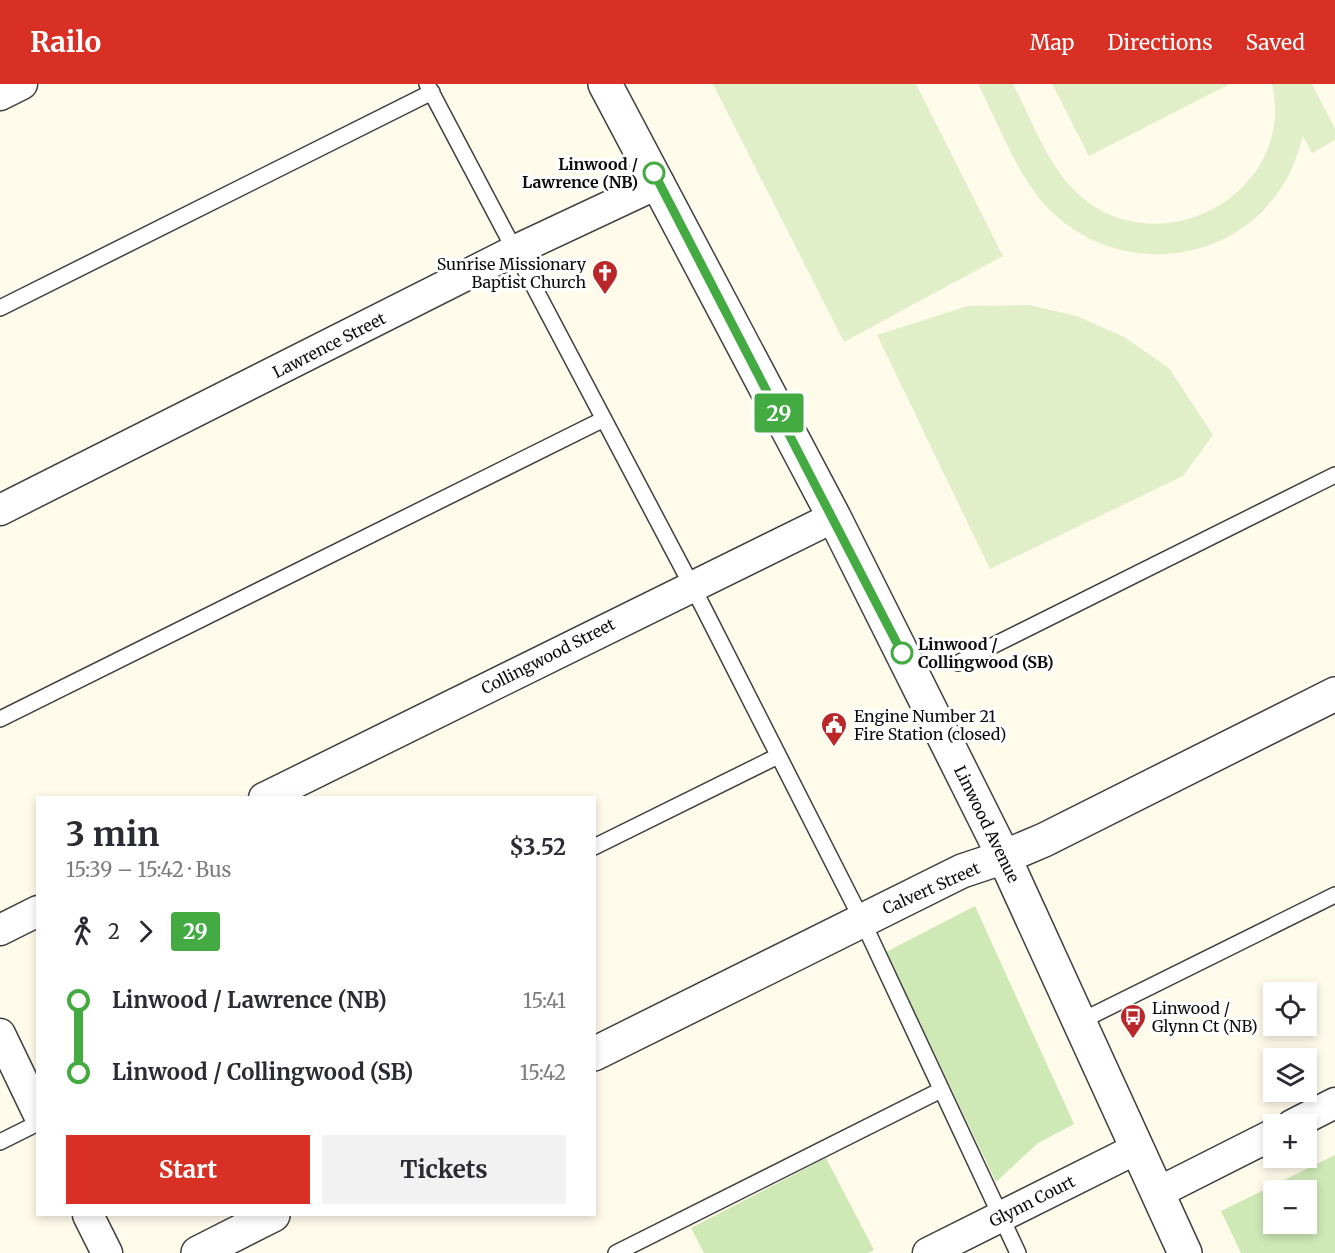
<!DOCTYPE html>
<html lang="en">
<head>
<meta charset="utf-8">
<style>
	:root { --surface:#fff; --page:#f2f2f3; --text:#2b2b33; --muted:#7c7c81; --accent:#d93025 }
	body { margin:0; font-family:Merriweather,serif; background:var(--page); color:var(--text); height:100vh; display:flex; flex-direction:column; font-size:22px; white-space:nowrap }
	* { box-sizing:border-box; margin:0 }
	p { font-size:20px; color:var(--muted) }
	.icon { flex:none; width:33px; height:33px; fill:none; stroke:currentColor; stroke-width:2; stroke-linecap:round; stroke-linejoin:round }
	.map { position:relative; flex:1; overflow:hidden }
	.panel { position:absolute; left:36px; top:712px; width:560px; height:420px; display:flex; flex-direction:column; background:var(--surface); border-radius:0px; box-shadow:0 3px 9px #0003 }
	.panel>* { flex:none }
	.badge { padding:0 12px; border-radius:4px; font-size:21px; line-height:39px }
	.controls { position:absolute; left:1263px; top:898px; display:grid; gap:12px }
	.controls a { display:grid; place-items:center; width:54px; height:54px; border-radius:0px; background:var(--surface); box-shadow:0 3px 9px #0003; font-size:30px }
	.map>.badge { position:absolute; translate:-50% -50%; box-shadow:0 0 0 3px #fff }
	.legs { display:flex; align-items:center; gap:9px; height:66px; padding:0 30px; font-size:20px }
	.legs p { margin-inline-start:auto }
	.overview { display:flex; align-items:center; justify-content:space-between; height:102px; padding:0 30px }
	h1 { font-size:33px; font-weight:700; line-height:45px }
	.cta { display:flex; gap:12px; margin-top:auto; padding:12px 30px }
	.cta a { flex:1; height:69px; border-radius:0px; background:var(--accent); color:#fff; font-size:24px; font-weight:700; line-height:69px; text-align:center }
	.cta a+a { background:var(--page); color:var(--text) }
	ul { padding:0 30px; list-style:none }
	li { display:flex; align-items:center; gap:21px; height:72px; font-size:22px }
	li i { display:grid; place-items:center; width:9px; height:100%; margin:0 8px; background:currentColor }
	li i::after { content:''; width:15px; height:15px; margin:-8px; border:4px solid; border-radius:50%; background:var(--surface) }
	li p { margin-inline-start:auto }
	li:first-child i { background:linear-gradient(#0000 50%,currentColor 0) }
	li:last-child i { background:linear-gradient(currentColor 50%,#0000 0) }
	header { display:flex; align-items:center; gap:36px; box-sizing:border-box; height:84px; padding:0 30px; background:var(--accent); color:#fff }
	header strong { font-size:28px }
	nav { display:flex; gap:33px; margin-inline-start:auto; font-size:21px }
	.map>svg:first-child { display:block }
	.green { fill:#cee8b6; fill-rule:evenodd }
	.pitch { fill:#e0efc7 }
	.lines { fill:none; stroke-linecap:round; stroke-linejoin:round }
	.service-casing { stroke:#3f3f3f; stroke-width:18 }
	.minor-casing { stroke:#3f3f3f; stroke-width:33 }
	.tertiary-casing { stroke:#3f3f3f; stroke-width:36 }
	.service { stroke:#fff; stroke-width:15 }
	.minor { stroke:#fff; stroke-width:30 }
	.tertiary { stroke:#fff; stroke-width:33 }
	.line-1-casing { stroke:#fff; stroke-width:14 }
	.line-1 { stroke:#44aa42; stroke-width:9 }
	.stop-1-dot { fill:#fff; stroke:#44aa42; stroke-width:3 }
	.labels { text-anchor:middle; dominant-baseline:central; stroke-width:6; stroke-linejoin:round; paint-order:stroke }
	.stop-label { font-size:16px; font-weight:bold; fill:#0c0c0c; stroke:#fff; text-anchor:end }
	.poi-label { font-size:16px; fill:#0c0c0c; stroke:#fff; text-anchor:start }
	.street-label { font-size:16px; fill:#0c0c0c; stroke:#fff }
</style>
</head>
<body>
<header>
<strong>Railo</strong>
<nav><a>Map</a><a>Directions</a><a>Saved</a></nav>
</header>
<div class="map">
<svg width="1335" height="1169" viewBox="0 0 1335 1169">
	<rect width="100%" height="100%" fill="#fffbeb"/>
	<path class="green" d="M 975,822 L 1074,1040 L 1038,1059 L 996,1098 L 886,868 Z
		M 1335,1071 L 1335,1169 L 1241,1169 L 1221,1127 ZM 1274,1107 L 1306,1107 L 1306,1140 L 1274,1140 Z
		M 826,1074 L 874,1166 L 868,1169 L 704,1169 L 691,1144 Z"/>
	<path class="pitch" d="M 713,0 L 916,0 L 1003,172 L 844,258 Z
		M 978,0 L 1013,0 C 1034,40 1051,92 1089,119 C 1173,178 1296,103 1272,0 L 1312,0 L 1335,45 L 1335,56 L 1312,69 L 1303,52 C 1297,73 1290,93 1277,110 C 1225,183 1117,190 1053,129 C 1018,96 1000,42 978,0 Z
		M 1052,0 L 1230,0 L 1089,72 Z
		M 1029,221 L 1077,232 L 1124,253 L 1169,284 L 1213,351 L 1183,392 L 990,485 L 877,251 L 968,222 Z"/>
	<g class="lines">
		<defs>
			<path id="service" d="M 427,0 L 703,523 L 862,836 L 1018,1169
				M 0,224 L 432,8
				M 958,579 L 1335,391
				M 0,635 L 604,335
				M 594,763 L 778,672
				M 1079,938 L 1335,811
				M 0,1058 L 38,1039
				M 616,1169 L 941,1006"/>
			<path id="minor" d="M 0,11 L 22,0
				M 0,426 L 514,167 L 659,99
				M 264,714 L 834,433
				M 0,846 L 38,827
				M 0,950 L 38,1029
				M 1292,1041 L 1335,1019
				M 1157,1109 L 1274,1050
				M 88,1131 L 107,1169
				M 928,1169 L 1136,1065"/>
			<path id="tertiary" d="M 605,0 L 834,433 L 1004,773 L 1185,1169
				M 594,970 L 962,787 L 1004,773 L 1044,756 L 1335,610
				M 198,1169 L 273,1131"/>
		</defs>
		<use href="#service" class="service-casing"/>
		<use href="#minor" class="minor-casing"/>
		<use href="#tertiary" class="tertiary-casing"/>
		<use href="#service" class="service"/>
		<use href="#minor" class="minor"/>
		<use href="#tertiary" class="tertiary"/>
	</g>
	<g class="lines">
		<defs>
			<path id="line-1" d="M 654,89 L 902,569"/>
		</defs>
		<use href="#line-1" class="line-1-casing"/>
		<use href="#line-1" class="line-1"/>
	</g>
	<defs>
		<symbol id="church-pin" viewBox="-11 -11 22 30"><path d="M0 17L-7.5 6A9.5 9.5 0 1 1 7.5 6Z" fill="#b92729" stroke="#fff"/><path d="M-1.2-6h2.4v3.5h3.3v2.4h-3.3V6h-2.4V-.1h-3.3v-2.4h3.3Z" fill="#fff"/></symbol>
		<symbol id="civic-pin" viewBox="-11 -11 22 30"><path d="M0 17L-7.5 6A9.5 9.5 0 1 1 7.5 6Z" fill="#b92729" stroke="#fff"/><path d="M-.6-6.5H3V-4.5H.6V-3L4-1V1h2V6H-6V1h2V-1L-.6-3ZM-1.2 2.5V6h2.4V2.5Z" fill="#fff"/></symbol>
		<symbol id="bus-pin" viewBox="-11 -11 22 30"><path d="M0 17L-7.5 6A9.5 9.5 0 1 1 7.5 6Z" fill="#b92729" stroke="#fff"/><path d="M-5-6H5V4H4V6H2V4H-2V6H-4V4H-5ZM-3.5-4V0h7V-4ZM-3.5 1.2v1.5H-2V1.2ZM2 1.2v1.5H3.5V1.2Z" fill="#fff"/></symbol>
	</defs>
	<g fill-rule="evenodd">
		<use href="#church-pin" x="590" y="174" width="30" height="40"/>
		<use href="#civic-pin" x="819" y="626" width="30" height="40"/>
		<use href="#bus-pin" x="1118" y="918" width="30" height="40"/>
	</g>
	<g class="stop-1-dot">
		<circle cx="654" cy="89" r="10"/>
		<circle cx="902" cy="569" r="10"/>
	</g>
	<g class="labels">
		<g class="stop-label">
			<text x="638" y="80">Linwood /<tspan x="638" dy="18">Lawrence (NB)</tspan></text>
			<text x="918" y="560" text-anchor="start">Linwood /<tspan x="918" dy="18">Collingwood (SB)</tspan></text>
		</g>
		<g class="poi-label">
			<text x="586" y="180" text-anchor="end">Sunrise Missionary<tspan x="586" dy="18">Baptist Church</tspan></text>
			<text x="854" y="632">Engine Number 21<tspan x="854" dy="18">Fire Station (closed)</tspan></text>
			<text x="1152" y="924">Linwood /<tspan x="1152" dy="18">Glynn Ct (NB)</tspan></text>
		</g>
		<g class="street-label">
			<text transform="translate(329 261) rotate(-27)">Lawrence Street</text>
			<text transform="translate(548 572) rotate(-27)">Collingwood Street</text>
			<text transform="translate(987 740) rotate(64)">Linwood Avenue</text>
			<text transform="translate(931 804) rotate(-24)">Calvert Street</text>
			<text transform="translate(1032 1117) rotate(-27)">Glynn Court</text>
		</g>
	</g>
</svg>
<div class="controls">
<a><svg class="icon" aria-label="locate" viewBox="0 0 24 24"><circle cx="12" cy="12" r="6"/><path d="M12 2v4M12 18v4M2 12h4M18 12h4"/></svg></a>
<a><svg class="icon" aria-label="layers" viewBox="0 0 24 24"><path d="M12 4l9 5-9 5-9-5zM3 14l9 5 9-5"/></svg></a>
<a>+</a>
<a>−</a>
</div>
<b class="badge" style="left:779px;top:329px;background:#44aa42;color:#fff">29</b>
<section class="panel">
<div class="overview"><div><h1>3 min</h1><p>15:39 – 15:42 · Bus</p></div><b>$3.52</b></div>
<div class="legs"><svg class="icon" aria-label="walk" viewBox="0 0 24 24"><circle cx="13" cy="4" r="2"/><path d="M13 8l-2 6 4 7M11 14l-3 7M7 12l3-4h3l4 4"/></svg>2<svg class="icon" aria-label="forward" viewBox="0 0 24 24"><path d="M9 5l7 7-7 7"/></svg><b class="badge" style="background:#44aa42;color:#fff">29</b></div>
<ul>
<li><i style="color:#44aa42"></i><b>Linwood / Lawrence (NB)</b><p>15:41</p></li>
<li><i style="color:#44aa42"></i><b>Linwood / Collingwood (SB)</b><p>15:42</p></li>
</ul>
<div class="cta"><a>Start</a><a>Tickets</a></div>
</section>
</div>
</body>
</html>
